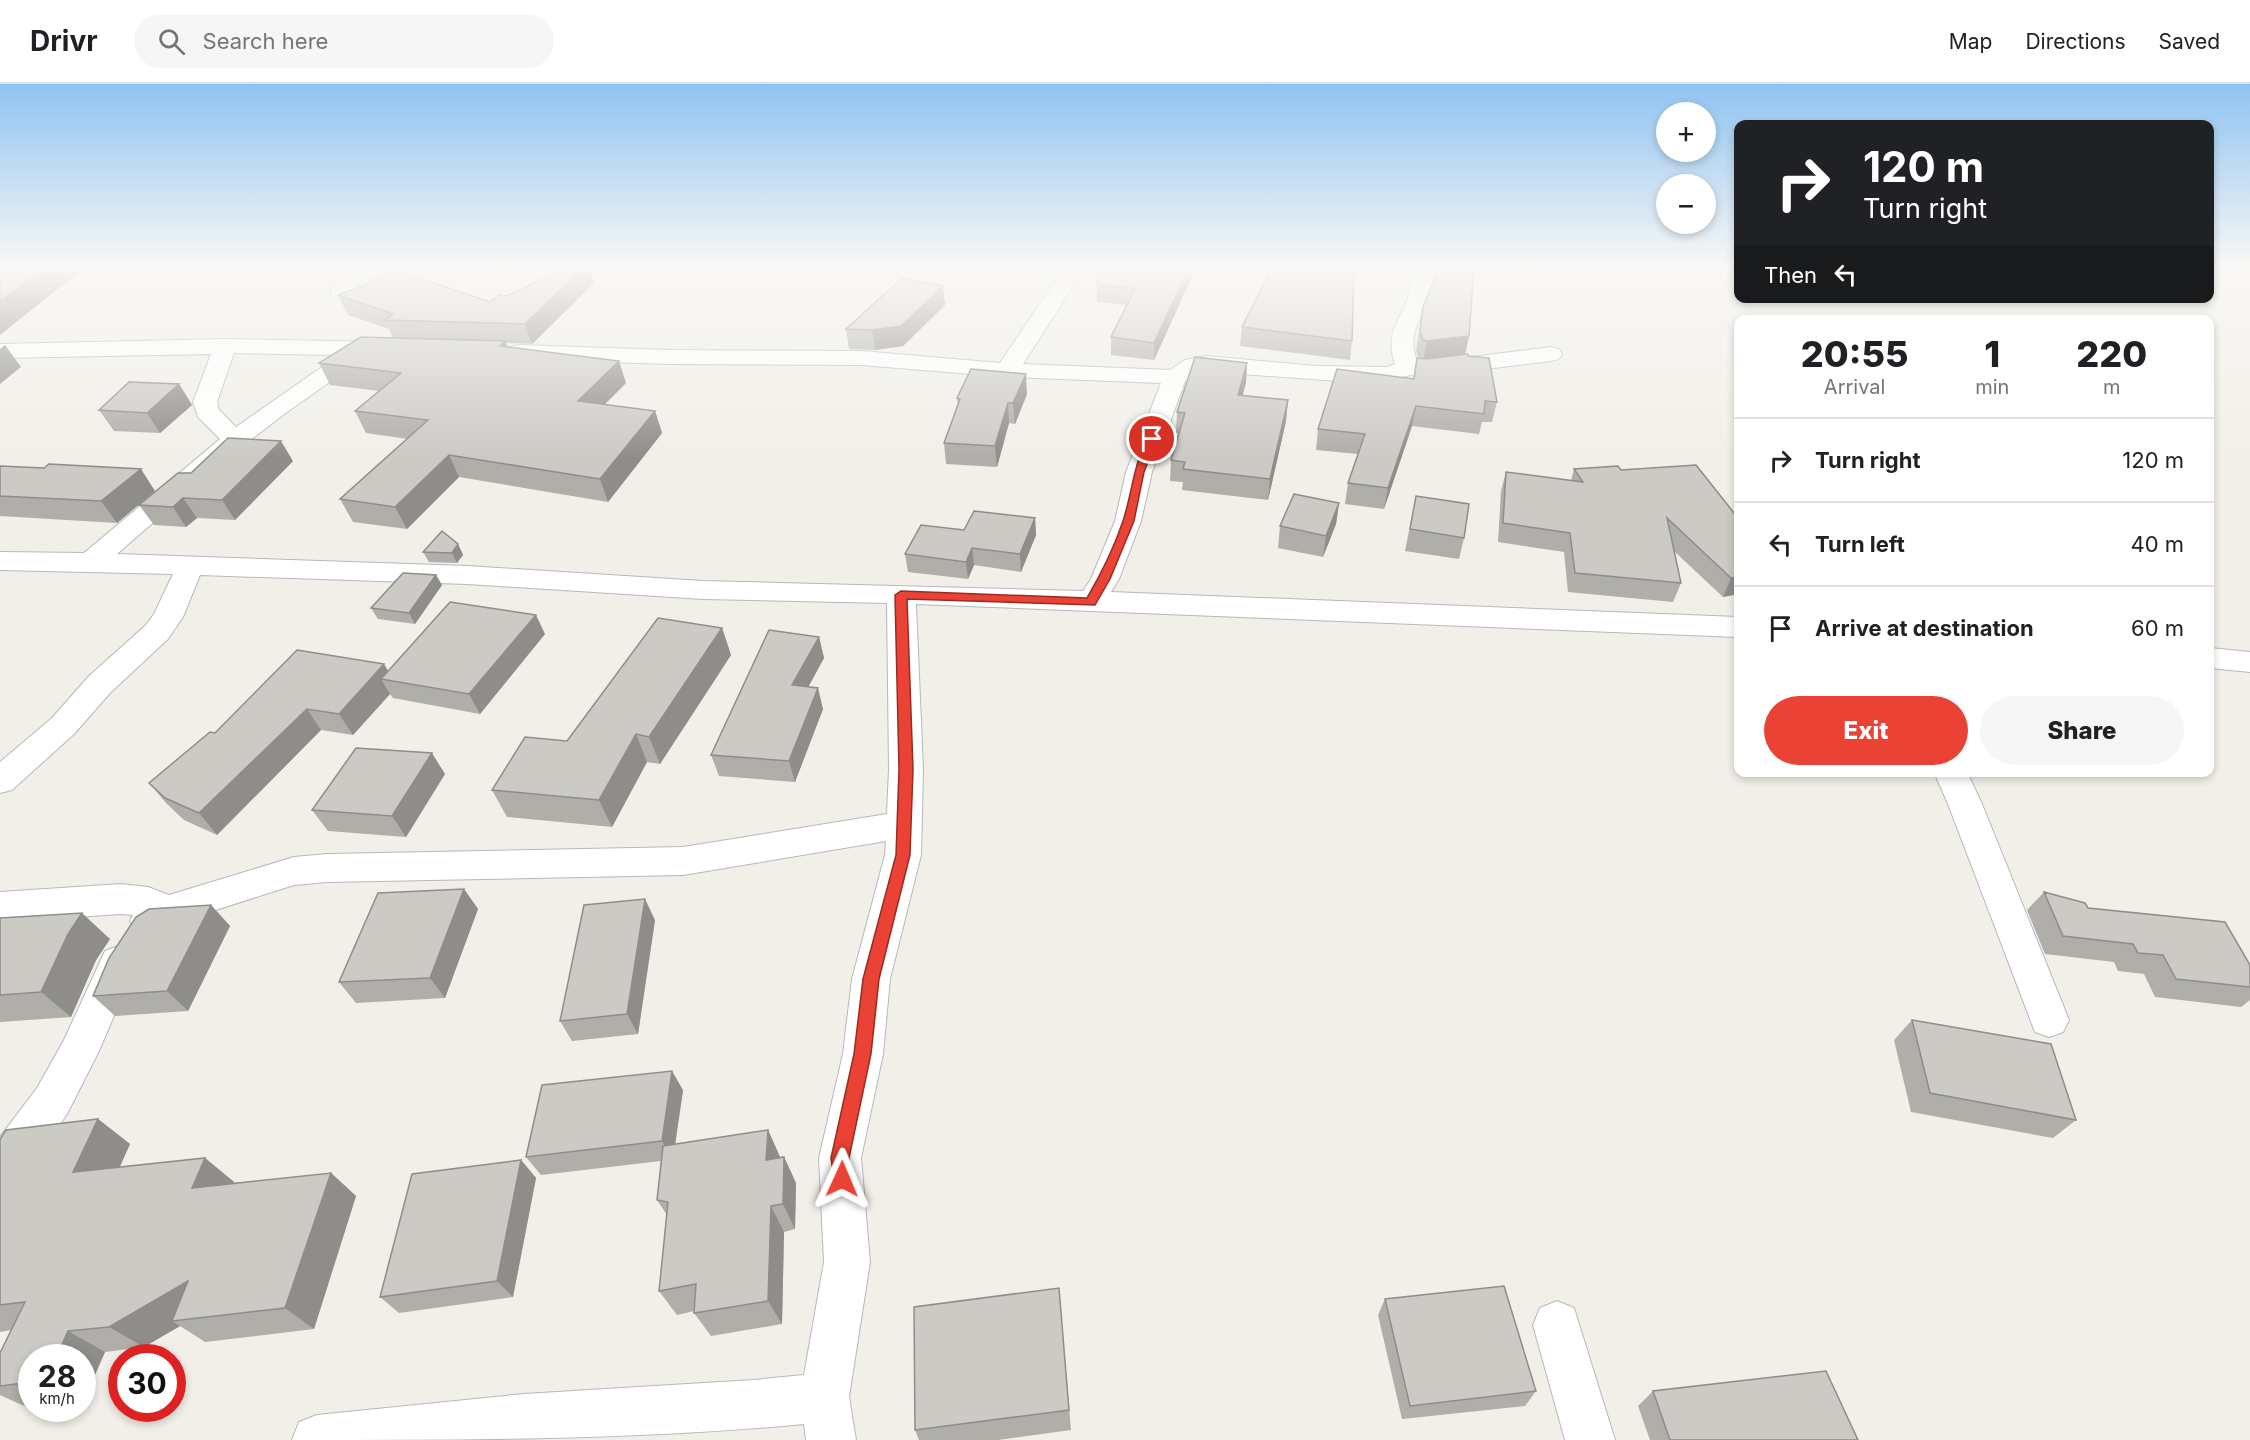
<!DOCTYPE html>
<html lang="en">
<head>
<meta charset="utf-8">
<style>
	body { margin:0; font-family:Inter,sans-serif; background:#f6f6f6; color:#202124; height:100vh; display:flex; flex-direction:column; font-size:22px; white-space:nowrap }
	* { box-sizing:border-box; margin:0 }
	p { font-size:20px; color:#757577 }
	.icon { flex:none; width:33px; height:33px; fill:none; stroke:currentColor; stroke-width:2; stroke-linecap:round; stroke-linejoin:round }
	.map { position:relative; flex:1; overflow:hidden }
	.panel { position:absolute; left:1734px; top:231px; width:480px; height:462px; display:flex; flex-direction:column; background:#fff; border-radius:12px; box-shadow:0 3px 9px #0003 }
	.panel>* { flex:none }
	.hud { position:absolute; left:1734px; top:36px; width:480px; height:183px; border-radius:12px; box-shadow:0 3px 9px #0003; background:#202124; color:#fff; overflow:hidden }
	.tools { position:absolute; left:1656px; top:18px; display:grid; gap:12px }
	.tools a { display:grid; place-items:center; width:60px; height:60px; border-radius:50%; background:#fff; box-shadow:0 3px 9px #0003; font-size:30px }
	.speed { position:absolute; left:18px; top:1260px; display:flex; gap:12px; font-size:30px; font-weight:700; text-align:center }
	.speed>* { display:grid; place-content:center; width:78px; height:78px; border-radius:50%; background:#fff; box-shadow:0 3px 9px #0003; line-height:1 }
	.speed small { font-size:15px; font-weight:400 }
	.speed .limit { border:9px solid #d22; background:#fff; color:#111 }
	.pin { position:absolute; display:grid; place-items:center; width:51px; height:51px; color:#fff; margin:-26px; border:3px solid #fff; border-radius:50%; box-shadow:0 2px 6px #0007 }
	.me { position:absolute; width:66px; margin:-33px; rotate:1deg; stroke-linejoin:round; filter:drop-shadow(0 0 4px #0008) }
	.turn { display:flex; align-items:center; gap:21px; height:126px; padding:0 30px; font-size:27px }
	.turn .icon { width:78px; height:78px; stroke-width:2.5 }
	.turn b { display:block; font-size:42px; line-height:51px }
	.then { display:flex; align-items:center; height:57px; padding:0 30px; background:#0003; gap:12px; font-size:22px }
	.eta { display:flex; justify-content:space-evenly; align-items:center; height:102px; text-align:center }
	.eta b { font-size:36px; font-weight:800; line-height:42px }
	.button { display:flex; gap:12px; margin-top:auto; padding:12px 30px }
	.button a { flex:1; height:69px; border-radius:36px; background:#ea4335; color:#fff; font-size:24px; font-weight:800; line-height:69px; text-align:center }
	.button a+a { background:#f6f6f6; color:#202124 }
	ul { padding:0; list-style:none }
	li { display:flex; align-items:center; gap:18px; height:84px; padding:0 30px; border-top:2px solid #e0e0e0 }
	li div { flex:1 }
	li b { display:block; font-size:22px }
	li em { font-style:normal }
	header { display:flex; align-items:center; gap:36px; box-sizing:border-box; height:84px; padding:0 30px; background:#fff; border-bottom:2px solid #e0e0e0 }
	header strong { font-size:28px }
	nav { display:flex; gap:33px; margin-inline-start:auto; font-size:21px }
	.search { width:420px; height:54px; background:#f6f6f6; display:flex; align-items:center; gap:15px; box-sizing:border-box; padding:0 21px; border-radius:33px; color:#757577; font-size:22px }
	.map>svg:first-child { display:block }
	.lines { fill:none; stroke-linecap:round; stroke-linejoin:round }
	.street-casing { stroke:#b5b8bc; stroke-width:2 }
	.street { fill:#fff; fill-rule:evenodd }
	.wall { fill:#afaea9 }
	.shaded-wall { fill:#8f8d8a }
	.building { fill:#cccac5; stroke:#8f8d8a; stroke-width:1.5 }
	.route { fill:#ea4335; stroke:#982c22; stroke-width:1.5 }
</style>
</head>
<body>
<header>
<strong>Drivr</strong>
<div class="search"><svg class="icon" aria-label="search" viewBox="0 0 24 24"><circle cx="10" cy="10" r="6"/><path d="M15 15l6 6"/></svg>Search here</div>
<nav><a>Map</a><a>Directions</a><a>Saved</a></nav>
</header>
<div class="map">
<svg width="2250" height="1356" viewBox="0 0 2250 1356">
	<rect width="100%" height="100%" fill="#f1efe8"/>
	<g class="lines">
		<g class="street-casing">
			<path id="street" d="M 335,184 L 359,184 L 364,191 L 355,204 L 374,208 L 377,213 L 374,218 L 366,219 L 333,213 L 330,208 L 342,192 Z
				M 1064,184 L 1085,184 L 1023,280 L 1170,286 L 1185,276 L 1206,272 L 1316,282 L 1387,283 L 1395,280 C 1385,250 1398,240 1408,213 C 1411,204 1412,193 1414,184 L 1434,184 C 1433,194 1432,204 1429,213 C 1420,238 1407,250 1417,277 L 1423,279 L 1551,263 L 1559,265 L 1562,270 L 1559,275 L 1551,277 L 1422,293 L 1411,291 L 1383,297 L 1339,297 L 1200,287 L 1185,297 L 1152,388 L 1141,437 L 1119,495 L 1111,508 L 1738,533 L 1738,553 L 916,520 L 923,685 L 921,771 L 890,895 L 883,970 L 861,1074 L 870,1178 L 849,1313 L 856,1356 L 806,1356 L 804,1340 C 634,1356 463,1356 292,1356 L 299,1338 L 317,1331 L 524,1310 L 753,1296 L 804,1291 L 824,1178 L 819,1074 L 843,970 L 852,895 L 885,771 L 886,757 L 683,791 L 327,798 L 294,801 L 178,838 L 148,852 L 135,848 L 130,837 L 133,831 L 121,830 L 0,838 L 0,808 L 121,800 L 148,803 L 169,811 L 294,773 L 327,770 L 683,763 L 887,730 L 889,685 L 887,519 L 703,515 L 467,500 L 200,491 L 183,533 L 168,555 L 111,608 L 74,650 L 12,706 L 0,709 L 0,678 L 52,634 L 89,592 L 146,541 L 154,530 L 173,490 L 0,486 L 0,468 L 84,469 L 220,355 L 198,333 L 193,318 L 211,270 L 0,274 L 0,260 L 225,255 L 388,258 L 396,260 L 399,265 L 396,270 L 368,271 L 287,328 L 232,370 L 117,470 L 467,482 L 703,497 L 1083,507 L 1091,495 L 1115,437 L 1126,388 L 1161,299 L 1007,293 L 862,281 L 669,280 L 518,275 L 510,273 L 507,268 L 510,263 L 518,261 L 669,266 L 862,267 L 1000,279 ZM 234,269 L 339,271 L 236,343 L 219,326 L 217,318 Z
				M 2210,564 L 2250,568 L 2250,588 L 2210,584 Z
				M 1934,688 L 1967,688 L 1982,720 L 2069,936 L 2063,948 L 2049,953 L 2035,948 L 1948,720 Z
				M 118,862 L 131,867 L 137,878 L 99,967 L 67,1030 L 15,1105 L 0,1111 L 0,1053 L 37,1004 L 64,956 L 105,867 Z
				M 1557,1217 L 1574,1224 L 1615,1356 L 1565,1356 L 1533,1241 L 1540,1224 Z"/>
		</g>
		<use href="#street" class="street"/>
	</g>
	<path class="wall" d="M 567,184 L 589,184 L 594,199 L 532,260 L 506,259 L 508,263 L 626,299 L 604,321 L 655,327 L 662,349 L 608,418 L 459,393 L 407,445 L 353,438 L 340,415 L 408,355 L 366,349 L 355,327 L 379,307 L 330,301 L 319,279 L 393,254 L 389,245 L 348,231 L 338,211 L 490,218 L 507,212 Z
		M 1196,184 L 1154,276 L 1111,271 L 1111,253 L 1127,221 L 1097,218 L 1097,201 Z
		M 943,202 L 945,221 L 903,262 L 875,266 L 849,265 L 846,245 Z
		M 1423,222 L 1469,252 L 1465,270 L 1468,272 L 1497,318 L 1492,338 L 1482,338 L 1479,350 L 1412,342 L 1384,425 L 1345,420 L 1348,399 L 1358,370 L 1316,366 L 1318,345 L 1413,295 L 1417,274 L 1418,274 L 1416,266 Z
		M 1242,243 L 1352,257 L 1350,276 L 1240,262 Z
		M 1247,279 L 1246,299 L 1242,311 L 1288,316 L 1286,337 L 1268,416 L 1182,406 L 1183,398 L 1170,397 L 1171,376 L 1179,349 L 1176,349 L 1177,328 Z
		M 179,300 L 192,321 L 160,349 L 114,347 L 99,326 Z
		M 1027,310 L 1015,340 L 1009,339 L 997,383 L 946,380 L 944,359 L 958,321 L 957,314 Z
		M 293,377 L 235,436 L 197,434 L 186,443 L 154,441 L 139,421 L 191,389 Z
		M 0,382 L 155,407 L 117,439 L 0,432 Z
		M 1574,385 L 1621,386 L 1738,434 L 1738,510 L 1723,513 L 1674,467 L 1681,499 L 1673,518 L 1568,508 L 1564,468 L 1498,458 L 1501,407 L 1506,388 L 1571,397 Z
		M 1416,412 L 1464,454 L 1459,475 L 1405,467 Z
		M 1339,419 L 1336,440 L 1323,473 L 1278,464 L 1280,442 Z
		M 1035,434 L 1036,451 L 1021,488 L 974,481 L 968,495 L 908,488 L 905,470 L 964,446 Z
		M 458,460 L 463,471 L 457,479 L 429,478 L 423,468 Z
		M 436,491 L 442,501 L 415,540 L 378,535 L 371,524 Z
		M 722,544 L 731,571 L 660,680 L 647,678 L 612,743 L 507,733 L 492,706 L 567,657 Z
		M 545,550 L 480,630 L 393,614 L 390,610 L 353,651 L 321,646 L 217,751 L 184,736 L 167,720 L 149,699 L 215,649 L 388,587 Z
		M 819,553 L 824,574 L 808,603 L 823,625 L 795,698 L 719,692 L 711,671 Z
		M 445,690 L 406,753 L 328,747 L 312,726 Z
		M 464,805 L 478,825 L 445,914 L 356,919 L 339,898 Z
		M 2044,808 L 2250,881 L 2250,916 L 2241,923 L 2155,913 L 2144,890 L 2118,887 L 2114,878 L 2045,870 L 2027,826 Z
		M 211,821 L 230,842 L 188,927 L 115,932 L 93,912 Z
		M 0,834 L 110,855 L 96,876 L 71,933 L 0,938 Z
		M 655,836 L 638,950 L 572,957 L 560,937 Z
		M 1912,936 L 2076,1036 L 2053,1054 L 1911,1028 L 1894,956 Z
		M 683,1006 L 675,1060 L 768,1046 L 780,1073 L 784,1073 L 796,1099 L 795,1145 L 784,1148 L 782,1240 L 711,1252 L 694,1229 L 694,1227 L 677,1231 L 659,1207 L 667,1131 L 657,1116 L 661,1077 L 541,1091 L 526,1073 Z
		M 98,1035 L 130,1060 L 119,1083 L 205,1074 L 234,1098 L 234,1099 L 331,1089 L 356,1112 L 314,1245 L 205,1258 L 180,1242 L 144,1263 L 105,1268 L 84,1316 L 82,1316 L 82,1274 L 32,1274 L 32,1322 L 24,1322 L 0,1311 L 0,1269 L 11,1246 L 0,1248 L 0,1055 Z
		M 521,1076 L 536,1094 L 513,1213 L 399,1229 L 380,1213 Z
		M 1059,1204 L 1071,1346 L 998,1356 L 919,1356 L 915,1346 Z
		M 1385,1215 L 1536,1307 L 1525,1322 L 1402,1335 L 1378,1231 Z
		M 1653,1307 L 1858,1356 L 1650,1356 L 1638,1322 Z"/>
	<path class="shaded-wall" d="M 44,184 L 84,184 L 0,251 L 0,218 Z
		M 583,184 L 589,184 L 594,199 L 532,260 L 525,240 Z
		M 1189,184 L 1196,184 L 1154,276 L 1154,259 Z
		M 943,202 L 945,221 L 903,262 L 875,266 L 872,246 Z
		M 1469,252 L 1465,271 L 1423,277 L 1427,257 Z
		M 505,257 L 514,278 L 500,262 Z
		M 5,261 L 21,283 L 0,300 L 0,265 Z
		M 619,277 L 626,299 L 586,339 L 578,317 Z
		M 1247,279 L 1246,299 L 1237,332 L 1238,311 Z
		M 1026,290 L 1027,310 L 1015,340 L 1013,319 Z
		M 179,300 L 192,321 L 160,349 L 147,329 Z
		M 1288,316 L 1286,337 L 1268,416 L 1270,395 Z
		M 1008,319 L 1009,339 L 997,383 L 995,362 Z
		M 1416,322 L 1412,342 L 1384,425 L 1388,404 Z
		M 655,327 L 662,349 L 608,418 L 600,395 Z
		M 281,357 L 293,377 L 235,436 L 222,416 Z
		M 449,371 L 459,393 L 407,445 L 395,423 Z
		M 141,385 L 155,407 L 117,439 L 101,417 Z
		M 183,414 L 197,434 L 186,443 L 173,423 Z
		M 1339,419 L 1336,440 L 1323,473 L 1326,452 Z
		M 1035,434 L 1036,451 L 1021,488 L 1020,470 Z
		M 458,460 L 463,471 L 457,479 L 452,469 Z
		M 972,464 L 974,481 L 968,495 L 966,478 Z
		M 436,491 L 442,501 L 415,540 L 409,529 Z
		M 1738,493 L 1738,510 L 1723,513 L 1731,494 Z
		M 536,531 L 545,550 L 480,630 L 469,610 Z
		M 722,544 L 731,571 L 660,680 L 649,653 Z
		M 819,553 L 824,574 L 798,622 L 792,601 Z
		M 384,580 L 394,597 L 381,595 L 390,610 L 353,651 L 339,630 Z
		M 818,604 L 823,625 L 795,698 L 789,677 Z
		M 307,625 L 321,646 L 217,751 L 199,729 Z
		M 636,650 L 647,678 L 612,743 L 599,716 Z
		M 432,669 L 445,690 L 406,753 L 392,732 Z
		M 464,805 L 478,825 L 445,914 L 430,894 Z
		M 645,815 L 655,836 L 638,950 L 627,930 Z
		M 211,821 L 230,842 L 188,927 L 167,907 Z
		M 82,829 L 110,855 L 96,876 L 71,933 L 41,908 L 68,850 Z
		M 672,987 L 683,1006 L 673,1075 L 662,1057 Z
		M 98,1035 L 130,1060 L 107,1112 L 73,1088 Z
		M 768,1046 L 780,1073 L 766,1076 Z
		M 784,1073 L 796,1099 L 795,1145 L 783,1120 Z
		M 205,1074 L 234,1098 L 222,1127 L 192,1104 Z
		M 521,1076 L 536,1094 L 513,1213 L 497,1197 Z
		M 331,1089 L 356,1112 L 314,1245 L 285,1224 Z
		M 771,1122 L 784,1148 L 782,1240 L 768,1217 Z
		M 188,1197 L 172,1237 L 180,1242 L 144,1263 L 109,1243 Z
		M 68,1247 L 105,1268 L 84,1316 L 82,1315 L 82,1274 L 56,1274 Z"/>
	<path class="building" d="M 0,184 L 44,184 L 0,218 Z
		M 567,184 L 583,184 L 525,240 L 385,236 L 393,230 L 338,211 L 365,201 L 392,185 L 490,218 L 499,211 L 507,212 Z
		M 1099,184 L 1189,184 L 1154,259 L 1111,253 L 1135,205 L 1097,201 Z
		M 1272,184 L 1354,184 L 1352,257 L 1242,243 Z
		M 1437,184 L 1474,184 L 1469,252 L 1427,257 L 1423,256 L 1420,247 L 1423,222 L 1435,195 Z
		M 902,194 L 943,202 L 901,242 L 872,246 L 846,245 Z
		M 361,253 L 505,257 L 500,262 L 619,277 L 578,317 L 655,327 L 600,395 L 449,371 L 395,423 L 340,415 L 428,336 L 355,327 L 401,289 L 319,279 Z
		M 1468,270 L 1468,272 L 1489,274 L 1497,318 L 1485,317 L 1484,330 L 1416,322 L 1388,404 L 1348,399 L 1365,350 L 1318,345 L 1337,285 L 1414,295 L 1417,274 L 1426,275 Z
		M 1195,273 L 1247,279 L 1238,311 L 1288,316 L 1270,395 L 1183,385 L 1185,378 L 1171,376 L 1185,329 L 1177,328 Z
		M 971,285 L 1026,290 L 1013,319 L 1008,319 L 995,362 L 944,359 L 960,315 L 957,314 Z
		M 129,298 L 179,300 L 147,329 L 99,326 Z
		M 228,354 L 281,357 L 222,416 L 183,414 L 173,423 L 139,421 L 178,389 L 191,389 Z
		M 49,380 L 141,385 L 101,417 L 0,412 L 0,382 L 44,384 Z
		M 1696,381 L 1738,434 L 1738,493 L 1731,494 L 1667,434 L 1681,499 L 1575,489 L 1570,449 L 1503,439 L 1506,388 L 1583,398 L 1574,385 L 1618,382 L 1621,386 Z
		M 1294,410 L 1339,419 L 1326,452 L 1280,442 Z
		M 1416,412 L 1469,420 L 1464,454 L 1410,445 Z
		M 974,427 L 1035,434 L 1020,470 L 972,464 L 966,478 L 905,470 L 921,441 L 964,446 Z
		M 442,447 L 458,460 L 452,469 L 423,468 Z
		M 403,489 L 436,491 L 409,529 L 371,524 Z
		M 450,518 L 536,531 L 469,610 L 381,595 Z
		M 658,534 L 722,544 L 649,653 L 636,650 L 599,716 L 492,706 L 525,653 L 567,657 Z
		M 769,546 L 819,553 L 792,601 L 818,604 L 789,677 L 711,671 Z
		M 297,566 L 384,580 L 339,630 L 307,625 L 199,729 L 165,714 L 149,699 L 210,648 L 215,649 Z
		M 356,664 L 432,669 L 392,732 L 312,726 Z
		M 464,805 L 430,894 L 339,898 L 378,809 Z
		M 2044,808 L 2085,819 L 2088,824 L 2225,838 L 2250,881 L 2250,903 L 2176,895 L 2163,871 L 2138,869 L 2133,860 L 2063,852 Z
		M 645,815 L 627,930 L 560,937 L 584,821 Z
		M 211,821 L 167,907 L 93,912 L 109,874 L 136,833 L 149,825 Z
		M 82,829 L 68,850 L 41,908 L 0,911 L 0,834 Z
		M 1912,936 L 2051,960 L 2076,1036 L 1930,1009 Z
		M 672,987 L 662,1057 L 526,1073 L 542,1001 Z
		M 98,1035 L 73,1088 L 205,1074 L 192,1104 L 331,1089 L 285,1224 L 172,1237 L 188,1197 L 109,1243 L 68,1247 L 56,1274 L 32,1274 L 32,1298 L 0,1302 L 0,1269 L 25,1218 L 0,1221 L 0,1055 L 6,1046 Z
		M 768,1046 L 766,1076 L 784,1073 L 783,1120 L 771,1122 L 768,1217 L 694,1229 L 696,1200 L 659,1207 L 668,1118 L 657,1116 L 663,1062 Z
		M 521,1076 L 497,1197 L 380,1213 L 412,1090 Z
		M 1504,1202 L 1536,1307 L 1410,1322 L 1385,1215 Z
		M 1059,1204 L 1069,1326 L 915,1346 L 914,1223 Z
		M 1826,1287 L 1858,1356 L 1670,1356 L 1653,1307 Z"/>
	<linearGradient id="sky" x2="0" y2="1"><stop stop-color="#8fc3f1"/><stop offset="0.49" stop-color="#f9f8f5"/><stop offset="1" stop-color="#f9f8f5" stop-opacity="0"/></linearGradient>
	<rect width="2250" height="374" fill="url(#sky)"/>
	<path class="route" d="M 1148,352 L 1157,355 L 1144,388 L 1134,437 L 1110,495 L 1095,521 L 907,515 L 913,685 L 910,771 L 879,895 L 871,970 L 849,1074 L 850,1095 L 848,1101 L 842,1103 L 835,1101 L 831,1074 L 854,970 L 863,895 L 896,771 L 899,685 L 895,511 L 901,507 L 1087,514 C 1101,490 1114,464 1123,437 C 1132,409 1134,379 1148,352 Z"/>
</svg>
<div class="tools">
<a>+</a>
<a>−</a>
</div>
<div class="speed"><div>28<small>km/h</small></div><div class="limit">30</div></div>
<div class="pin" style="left:1152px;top:355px;background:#d93025"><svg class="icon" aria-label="arrive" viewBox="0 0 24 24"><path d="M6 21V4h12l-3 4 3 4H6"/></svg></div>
<svg class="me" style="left:842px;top:1095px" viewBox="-20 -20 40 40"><path d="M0-17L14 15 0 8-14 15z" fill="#ea4335" stroke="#fff" stroke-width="4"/></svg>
<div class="hud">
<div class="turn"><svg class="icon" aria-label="right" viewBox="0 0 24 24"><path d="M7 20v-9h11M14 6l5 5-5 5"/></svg><div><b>120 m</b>Turn right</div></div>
<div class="then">Then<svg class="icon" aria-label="left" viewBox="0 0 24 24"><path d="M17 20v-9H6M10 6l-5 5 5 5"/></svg></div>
</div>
<section class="panel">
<div class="eta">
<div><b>20:55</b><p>Arrival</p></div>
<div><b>1</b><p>min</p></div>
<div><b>220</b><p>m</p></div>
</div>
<ul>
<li><svg class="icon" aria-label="right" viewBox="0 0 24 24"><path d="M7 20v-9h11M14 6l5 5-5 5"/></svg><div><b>Turn right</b></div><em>120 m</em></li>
<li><svg class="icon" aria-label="left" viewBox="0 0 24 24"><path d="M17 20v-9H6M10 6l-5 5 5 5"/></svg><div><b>Turn left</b></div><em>40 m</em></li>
<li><svg class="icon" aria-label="arrive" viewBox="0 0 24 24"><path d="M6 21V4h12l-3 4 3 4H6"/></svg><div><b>Arrive at destination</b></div><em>60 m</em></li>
</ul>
<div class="button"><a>Exit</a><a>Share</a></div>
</section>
</div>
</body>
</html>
